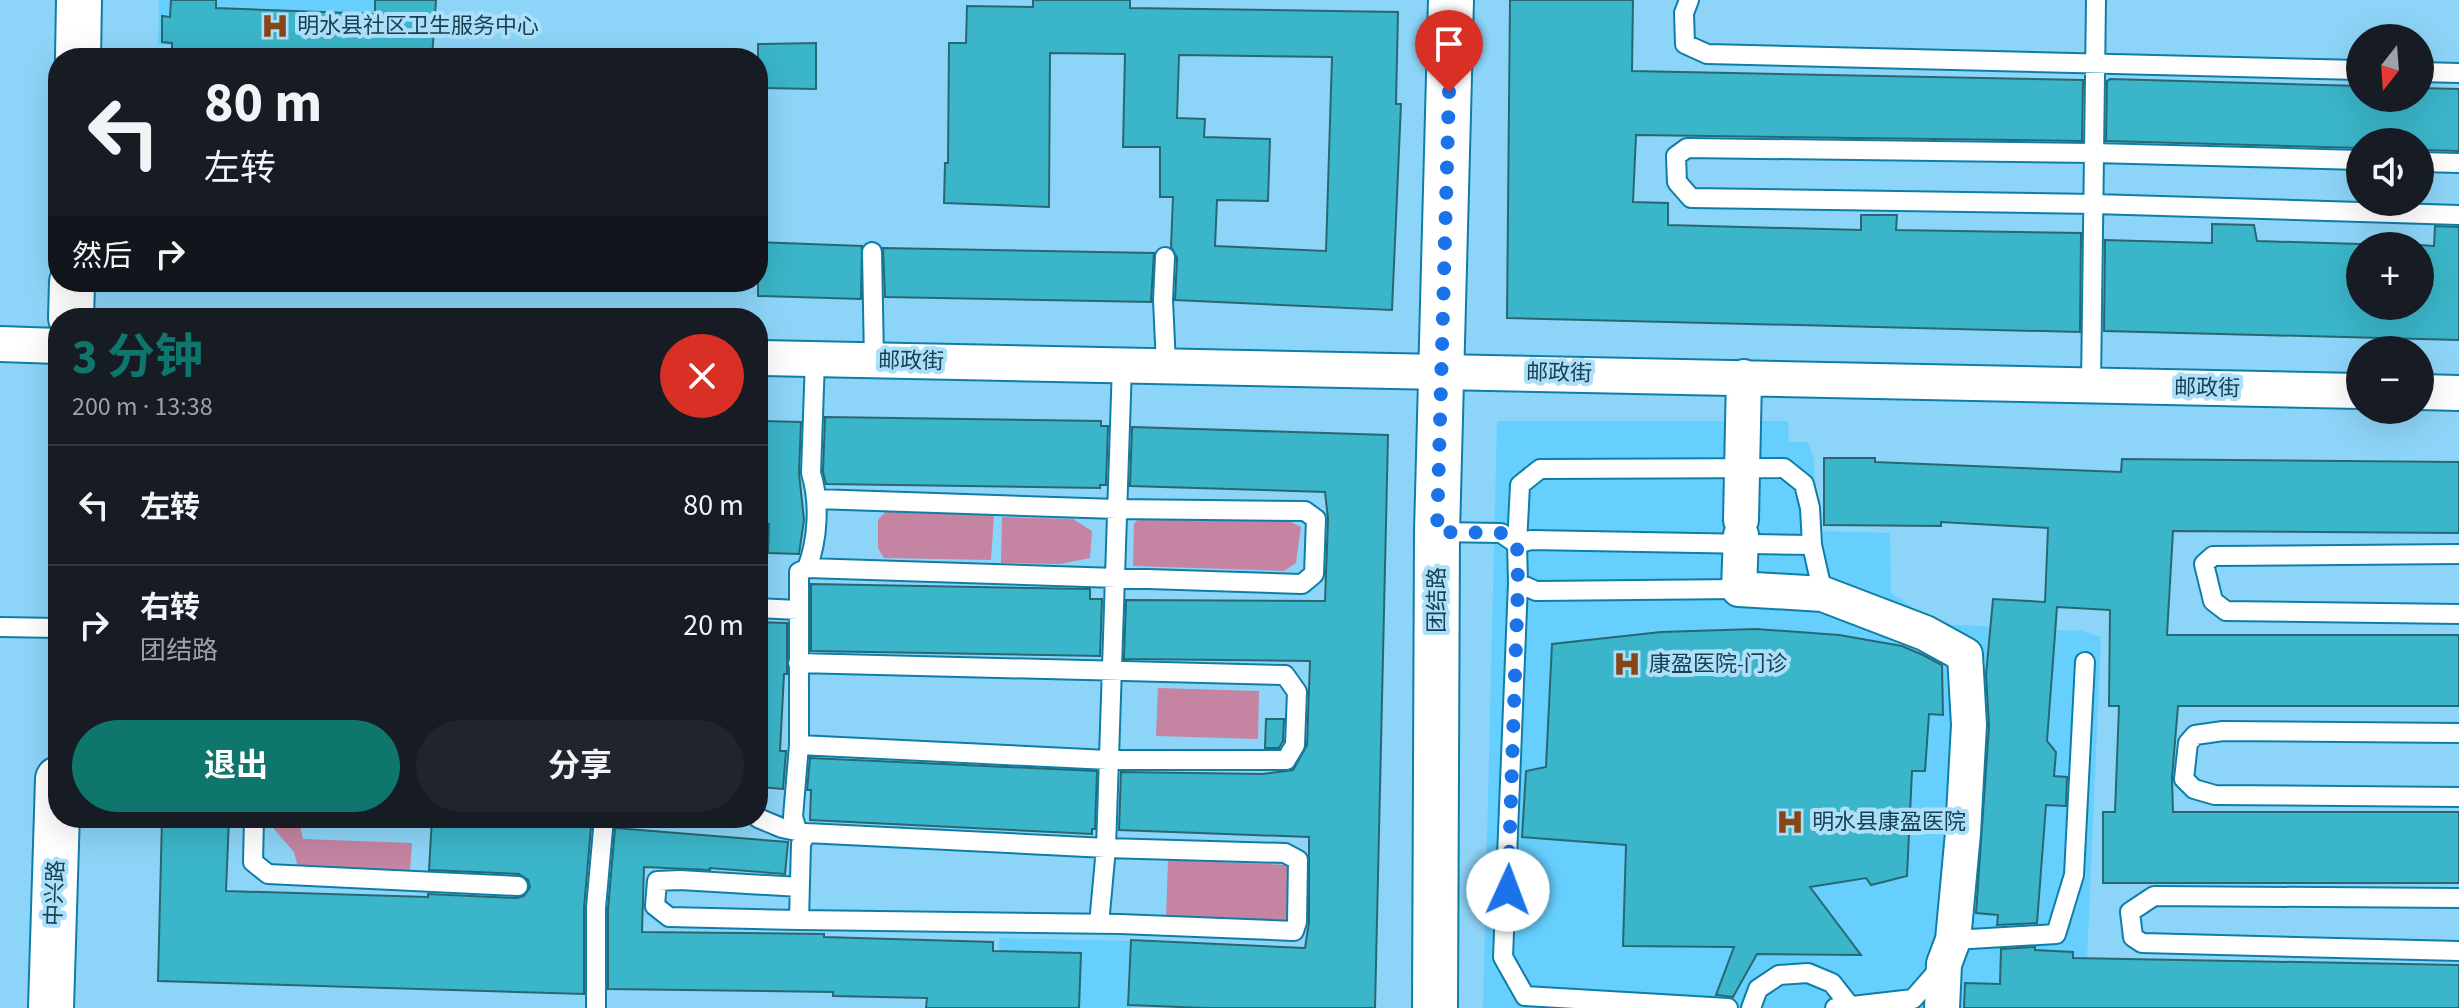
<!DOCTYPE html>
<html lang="zh">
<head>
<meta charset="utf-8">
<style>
	body { margin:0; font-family:"Source Sans 3","Noto Sans SC",sans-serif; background:#20242c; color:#f1f3f6; height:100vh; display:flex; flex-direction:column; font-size:30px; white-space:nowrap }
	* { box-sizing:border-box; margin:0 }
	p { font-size:26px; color:#9ea1a6 }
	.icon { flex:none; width:44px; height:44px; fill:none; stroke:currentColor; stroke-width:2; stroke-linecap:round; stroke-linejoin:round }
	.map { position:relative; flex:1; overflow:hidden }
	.details { position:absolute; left:48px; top:308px; width:720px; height:520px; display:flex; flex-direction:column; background:#171b24; border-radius:32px; box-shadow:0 8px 32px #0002 }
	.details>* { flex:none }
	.guide { position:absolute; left:48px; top:48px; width:720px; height:244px; border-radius:32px; box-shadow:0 8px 32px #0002; background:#171b24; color:#f1f3f6; overflow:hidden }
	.needle { width:52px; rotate:197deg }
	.fabs { position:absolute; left:2346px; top:24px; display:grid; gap:16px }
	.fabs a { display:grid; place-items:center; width:88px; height:88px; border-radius:50%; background:#171b24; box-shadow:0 8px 32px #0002; font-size:40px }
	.pin { position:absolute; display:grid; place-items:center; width:68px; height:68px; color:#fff; margin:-82px -34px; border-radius:50% 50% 50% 0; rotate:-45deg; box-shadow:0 0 8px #0007 }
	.pin .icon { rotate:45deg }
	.me { position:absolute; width:88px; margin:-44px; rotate:2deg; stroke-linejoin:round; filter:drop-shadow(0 0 6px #0008) }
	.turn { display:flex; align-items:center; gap:28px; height:168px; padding:0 24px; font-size:36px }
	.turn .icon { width:104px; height:104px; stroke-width:2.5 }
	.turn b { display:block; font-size:56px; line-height:68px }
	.then { display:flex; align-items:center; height:76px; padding:0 24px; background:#0003; gap:16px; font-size:30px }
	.round { display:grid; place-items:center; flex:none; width:84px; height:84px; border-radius:42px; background:#20242c }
	.overview { display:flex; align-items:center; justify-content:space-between; height:136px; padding:0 24px }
	h1 { font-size:48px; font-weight:700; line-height:60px; color:#0f766e }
	.action { display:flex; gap:16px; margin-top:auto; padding:16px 24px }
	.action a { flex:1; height:92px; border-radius:48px; background:#0f766e; color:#fff; font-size:32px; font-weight:700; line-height:92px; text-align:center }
	.action a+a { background:#20242c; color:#f1f3f6 }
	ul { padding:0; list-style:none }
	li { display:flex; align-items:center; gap:24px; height:120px; padding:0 24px; border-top:2px solid #363941 }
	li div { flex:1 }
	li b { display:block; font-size:30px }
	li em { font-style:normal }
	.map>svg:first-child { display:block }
	.built { fill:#66cffe }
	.green { fill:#c484a2 }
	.building { fill:#3bb5c9; stroke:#296771; stroke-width:2; fill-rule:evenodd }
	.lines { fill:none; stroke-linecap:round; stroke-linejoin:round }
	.lane-casing { stroke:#0f7ea7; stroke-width:22 }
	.street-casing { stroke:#0f7ea7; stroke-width:38 }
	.secondary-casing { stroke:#0f7ea7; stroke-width:48 }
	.lane { stroke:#fff; stroke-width:18 }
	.street { stroke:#fff; stroke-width:34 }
	.secondary { stroke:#fff; stroke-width:44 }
	.route { stroke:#1a73e8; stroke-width:14; stroke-dasharray:0 25.2 }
	.labels { text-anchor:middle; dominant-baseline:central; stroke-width:8; stroke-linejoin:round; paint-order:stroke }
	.poi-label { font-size:22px; fill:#184052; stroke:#abdffa; text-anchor:start }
	.street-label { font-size:22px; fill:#184052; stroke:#abdffa }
</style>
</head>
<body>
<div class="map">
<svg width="2459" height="1008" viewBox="0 0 2459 1008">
	<rect width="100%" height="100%" fill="#8dd5f8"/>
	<path class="built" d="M 159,0 L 376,0 L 392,13 L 228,45 L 158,45 Z
		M 1497,421 L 1788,421 L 1789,442 L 1808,442 L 1814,460 L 1816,531 L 1890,533 L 1891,593 L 1938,624 L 2082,631 L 2101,637 L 2085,1008 L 1483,1008 Z
		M 999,938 L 1130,941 L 1127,1004 L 1132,1005 L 1131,1008 L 998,1008 Z"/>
	<path class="green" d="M 886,511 L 994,515 L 991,560 L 884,558 L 878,548 L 878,520 Z
		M 1002,517 L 1073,519 L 1092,531 L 1090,558 L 1060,564 L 1001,563 Z
		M 1139,518 L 1287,520 L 1301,527 L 1296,563 L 1284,571 L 1133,566 L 1134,524 Z
		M 1158,688 L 1259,691 L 1258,739 L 1156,736 Z
		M 274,818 L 298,818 L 303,839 L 412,843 L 410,871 L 298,867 L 294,852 L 274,829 Z
		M 1168,860 L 1291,865 L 1288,922 L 1166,917 Z"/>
	<path class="building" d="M 171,0 L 216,0 L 216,8 L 375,14 L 375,0 L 436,0 L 432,58 L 172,58 L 172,43 L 162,42 L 162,16 L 170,17 Z
		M 1033,0 L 1130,0 L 1130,8 L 1398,12 L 1396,104 L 1401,104 L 1392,310 L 1175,300 L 1177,258 L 1171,247 L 1173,197 L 1160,197 L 1160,147 L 1123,147 L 1125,54 L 1050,53 L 1049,207 L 944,203 L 945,163 L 948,163 L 949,43 L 966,43 L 967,6 L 1033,7 ZM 1179,55 L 1332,57 L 1326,251 L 1215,246 L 1217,200 L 1268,201 L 1270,139 L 1204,137 L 1205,119 L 1177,118 Z
		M 1510,0 L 1633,0 L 1632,71 L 2083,80 L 2082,141 L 1636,135 L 1633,202 L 1668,203 L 1668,225 L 1861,230 L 1861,215 L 1897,215 L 1896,230 L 2081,233 L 2080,332 L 1507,318 Z
		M 816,43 L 816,89 L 758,88 L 758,44 Z
		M 2110,79 L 2360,86 L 2360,98 L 2420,98 L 2420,88 L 2459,89 L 2459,151 L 2420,150 L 2420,142 L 2360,142 L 2360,148 L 2106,141 L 2107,81 Z
		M 2212,224 L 2254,225 L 2257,241 L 2360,244 L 2360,306 L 2420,306 L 2420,245 L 2434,246 L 2435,226 L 2459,227 L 2459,340 L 2104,331 L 2105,240 L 2212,243 Z
		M 758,242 L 862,246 L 861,299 L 758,296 Z
		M 883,248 L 1154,253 L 1151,302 L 885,297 Z
		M 825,417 L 1101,421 L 1101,426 L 1108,426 L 1106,485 L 1100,485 L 1100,488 L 826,484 L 823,472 Z
		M 758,421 L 801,422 L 799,473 L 804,520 L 799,554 L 768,553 L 769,524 L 758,524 Z
		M 1132,427 L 1388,435 L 1375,1008 L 1206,1008 L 1128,1005 L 1131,940 L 1305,948 L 1309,922 L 1309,837 L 1119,830 L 1121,772 L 1263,774 L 1293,770 L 1307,745 L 1310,661 L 1124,659 L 1126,600 L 1325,601 L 1328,519 L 1325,492 L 1130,486 Z
		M 1824,458 L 1875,458 L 1875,462 L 2121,472 L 2122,459 L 2459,462 L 2459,533 L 2173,531 L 2167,635 L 2459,635 L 2459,706 L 2178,706 L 2172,778 L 2173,812 L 2459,812 L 2459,883 L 2103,883 L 2103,812 L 2115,812 L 2119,706 L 2109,706 L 2110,610 L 2057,607 L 2047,741 L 2056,752 L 2054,776 L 2067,777 L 2066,806 L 2046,805 L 2037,923 L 1997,925 L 1998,915 L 1976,913 L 1989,726 L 1986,675 L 1993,599 L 2045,602 L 2048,528 L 1941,522 L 1941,526 L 1824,525 Z
		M 811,584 L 1090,589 L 1090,599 L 1102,599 L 1100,656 L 811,651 Z
		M 758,622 L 787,623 L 787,674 L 784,674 L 780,751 L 786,751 L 783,789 L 758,787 Z
		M 1756,629 L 1839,635 L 1902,646 L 1923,655 L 1942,665 L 1943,715 L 1929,714 L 1925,771 L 1912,771 L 1907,876 L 1871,885 L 1866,878 L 1810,887 L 1861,955 L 1757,954 L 1733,997 L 1716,995 L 1734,947 L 1623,946 L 1626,845 L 1522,837 L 1526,771 L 1546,767 L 1552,644 L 1661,632 Z
		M 1266,719 L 1284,719 L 1283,741 L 1279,748 L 1265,748 Z
		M 810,758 L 1097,771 L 1095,829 L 1092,829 L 1092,834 L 810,820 L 811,790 L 807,790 Z
		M 162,818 L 229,818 L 226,891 L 428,897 L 428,894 L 517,898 L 524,896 L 530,887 L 528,880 L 519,874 L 429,870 L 432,818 L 581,818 L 581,827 L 591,827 L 584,908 L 584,994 L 158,981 Z
		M 615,828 L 788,842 L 785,874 L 710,868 L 710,870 L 644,867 L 642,932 L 824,934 L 824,937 L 993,942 L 993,951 L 1081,953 L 1079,1008 L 926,1008 L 927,998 L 833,996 L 833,992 L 608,989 L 608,909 Z
		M 2035,947 L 2035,950 L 2073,952 L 2073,958 L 2459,965 L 2459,1008 L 1964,1008 L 1965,983 L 2000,984 L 2001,949 Z"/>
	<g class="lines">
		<g class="lane-casing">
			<path id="lane" d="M 1689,0 L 1684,13 L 1685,44 L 1707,54 L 2360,70
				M 2420,72 L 2459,73
				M 2360,160 L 2094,153 L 1687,148 L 1676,156 L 1677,182 L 1691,198 L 2094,204 L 2459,215
				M 2420,162 L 2459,163
				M 872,252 L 874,360
				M 1165,257 L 1163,300 L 1166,365
				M 2091,385 L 2096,0
				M 1437,532 L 1501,533 L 1517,544
				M 1517,544 L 1520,485 L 1540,469 L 1784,468 L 1804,484 L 1810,508 L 1812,545 L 1823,594
				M 2459,554 L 2213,556 L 2204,564 L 2213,601 L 2226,611 L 2459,614
				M 807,568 L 1302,584 L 1314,574 L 1316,519 L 1305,511 L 1117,509 L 816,499
				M 1518,583 L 1503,957 L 1525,996 L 1728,1008
				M 1739,589 L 1536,591 L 1518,583 L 1517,544 L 1531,540 L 1812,545
				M 758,608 L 798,610
				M 0,627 L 58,628
				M 798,663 L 1285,675 L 1297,692 L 1295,745 L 1286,760 L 1108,760 L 799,745
				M 2459,733 L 2223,731 L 2195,735 L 2188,743 L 2184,779 L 2194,789 L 2215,795 L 2459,797
				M 254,818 L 253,862 L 268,874 L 518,886
				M 758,818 L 782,828 L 806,833
				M 797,830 L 793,817 L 799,745 L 799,572 L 807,568 C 818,540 820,502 811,473 L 815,359
				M 806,833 L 1106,848 L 1285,853 L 1298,860 L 1297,922 L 1294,931 L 1120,924 L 799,920 L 801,844 Z
				M 2459,898 L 2154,896 L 2130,912 L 2133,937 L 2142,943 L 2459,951
				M 799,920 L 669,917 L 655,906 L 657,881 L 680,880 L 800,887
				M 1099,924 L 1106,848 L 1122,365
				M 1953,940 L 2056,934 L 2074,875 L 2085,662
				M 596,1008 L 596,908 L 604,818
				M 1751,1008 L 1758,989 L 1779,975 L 1808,973 L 1832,983 L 1850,1006
				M 1835,1008 L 1913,999 L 1941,967"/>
		</g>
		<g class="street-casing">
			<path id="street" d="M 0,344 L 58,346
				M 758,358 L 2360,391
				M 2420,392 L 2459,393
				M 1741,520 L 1744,377
				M 1741,535 L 1739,589 L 1823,594 L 1925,633 L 1965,655 L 1969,725 L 1963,833 L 1953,940 L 1944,964 L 1942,1008"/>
		</g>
		<g class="secondary-casing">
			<path id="secondary" d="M 78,58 L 79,0
				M 71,318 L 72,282
				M 51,1008 L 58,779
				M 1435,1008 L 1437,532 L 1451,0"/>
		</g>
		<use href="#lane" class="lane"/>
		<use href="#street" class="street"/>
		<use href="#secondary" class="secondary"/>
	</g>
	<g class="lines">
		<path class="route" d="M 1449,92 L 1437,532 L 1501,533 L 1517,544 L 1518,583 L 1508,890"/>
	</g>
	<defs>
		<g id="hospital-bare" transform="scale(2.16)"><path d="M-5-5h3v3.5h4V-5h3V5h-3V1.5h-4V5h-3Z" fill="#884517" stroke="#abdffa" stroke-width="2.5" paint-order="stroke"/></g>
	</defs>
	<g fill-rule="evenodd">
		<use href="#hospital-bare" x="275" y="26"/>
		<use href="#hospital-bare" x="1627" y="664"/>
		<use href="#hospital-bare" x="1790" y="822"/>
	</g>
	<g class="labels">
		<g class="poi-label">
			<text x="297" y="26">明水县社区卫生服务中心</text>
			<text x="1649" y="664">康盈医院-门诊</text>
			<text x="1812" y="822">明水县康盈医院</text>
		</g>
		<g class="street-label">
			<text transform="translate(911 361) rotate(1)">邮政街</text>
			<text transform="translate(1559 373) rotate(1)">邮政街</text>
			<text transform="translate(2207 388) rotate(1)">邮政街</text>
			<text transform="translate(1437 600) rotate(-90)">团结路</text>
			<text transform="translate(55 893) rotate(-88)">中兴路</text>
		</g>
	</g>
</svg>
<div class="fabs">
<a><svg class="needle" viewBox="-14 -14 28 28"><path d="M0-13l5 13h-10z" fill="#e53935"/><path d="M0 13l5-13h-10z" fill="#9ea1a6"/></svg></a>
<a><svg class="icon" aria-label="sound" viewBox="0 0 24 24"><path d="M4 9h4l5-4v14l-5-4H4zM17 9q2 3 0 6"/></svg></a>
<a>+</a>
<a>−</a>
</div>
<div class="pin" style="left:1449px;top:92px;background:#d93025"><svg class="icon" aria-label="arrive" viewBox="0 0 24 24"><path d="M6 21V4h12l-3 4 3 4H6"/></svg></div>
<svg class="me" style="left:1508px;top:890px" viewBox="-20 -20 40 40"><circle r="19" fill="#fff"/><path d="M0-13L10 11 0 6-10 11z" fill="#1a73e8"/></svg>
<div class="guide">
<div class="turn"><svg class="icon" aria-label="left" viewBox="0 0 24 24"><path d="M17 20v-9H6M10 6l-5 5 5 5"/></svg><div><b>80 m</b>左转</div></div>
<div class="then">然后<svg class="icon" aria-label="right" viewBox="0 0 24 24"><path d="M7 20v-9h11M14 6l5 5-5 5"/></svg></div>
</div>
<section class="details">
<div class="overview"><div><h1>3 分钟</h1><p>200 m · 13:38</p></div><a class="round" style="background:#d93025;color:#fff"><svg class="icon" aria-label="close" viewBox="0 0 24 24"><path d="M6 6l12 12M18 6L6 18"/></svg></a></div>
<ul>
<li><svg class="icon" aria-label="left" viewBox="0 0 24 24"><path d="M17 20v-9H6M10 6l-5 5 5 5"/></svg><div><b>左转</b></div><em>80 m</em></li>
<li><svg class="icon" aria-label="right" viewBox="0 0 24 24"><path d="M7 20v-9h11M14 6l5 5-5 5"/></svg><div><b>右转</b><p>团结路</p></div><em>20 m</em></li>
</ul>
<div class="action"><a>退出</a><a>分享</a></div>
</section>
</div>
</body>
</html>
